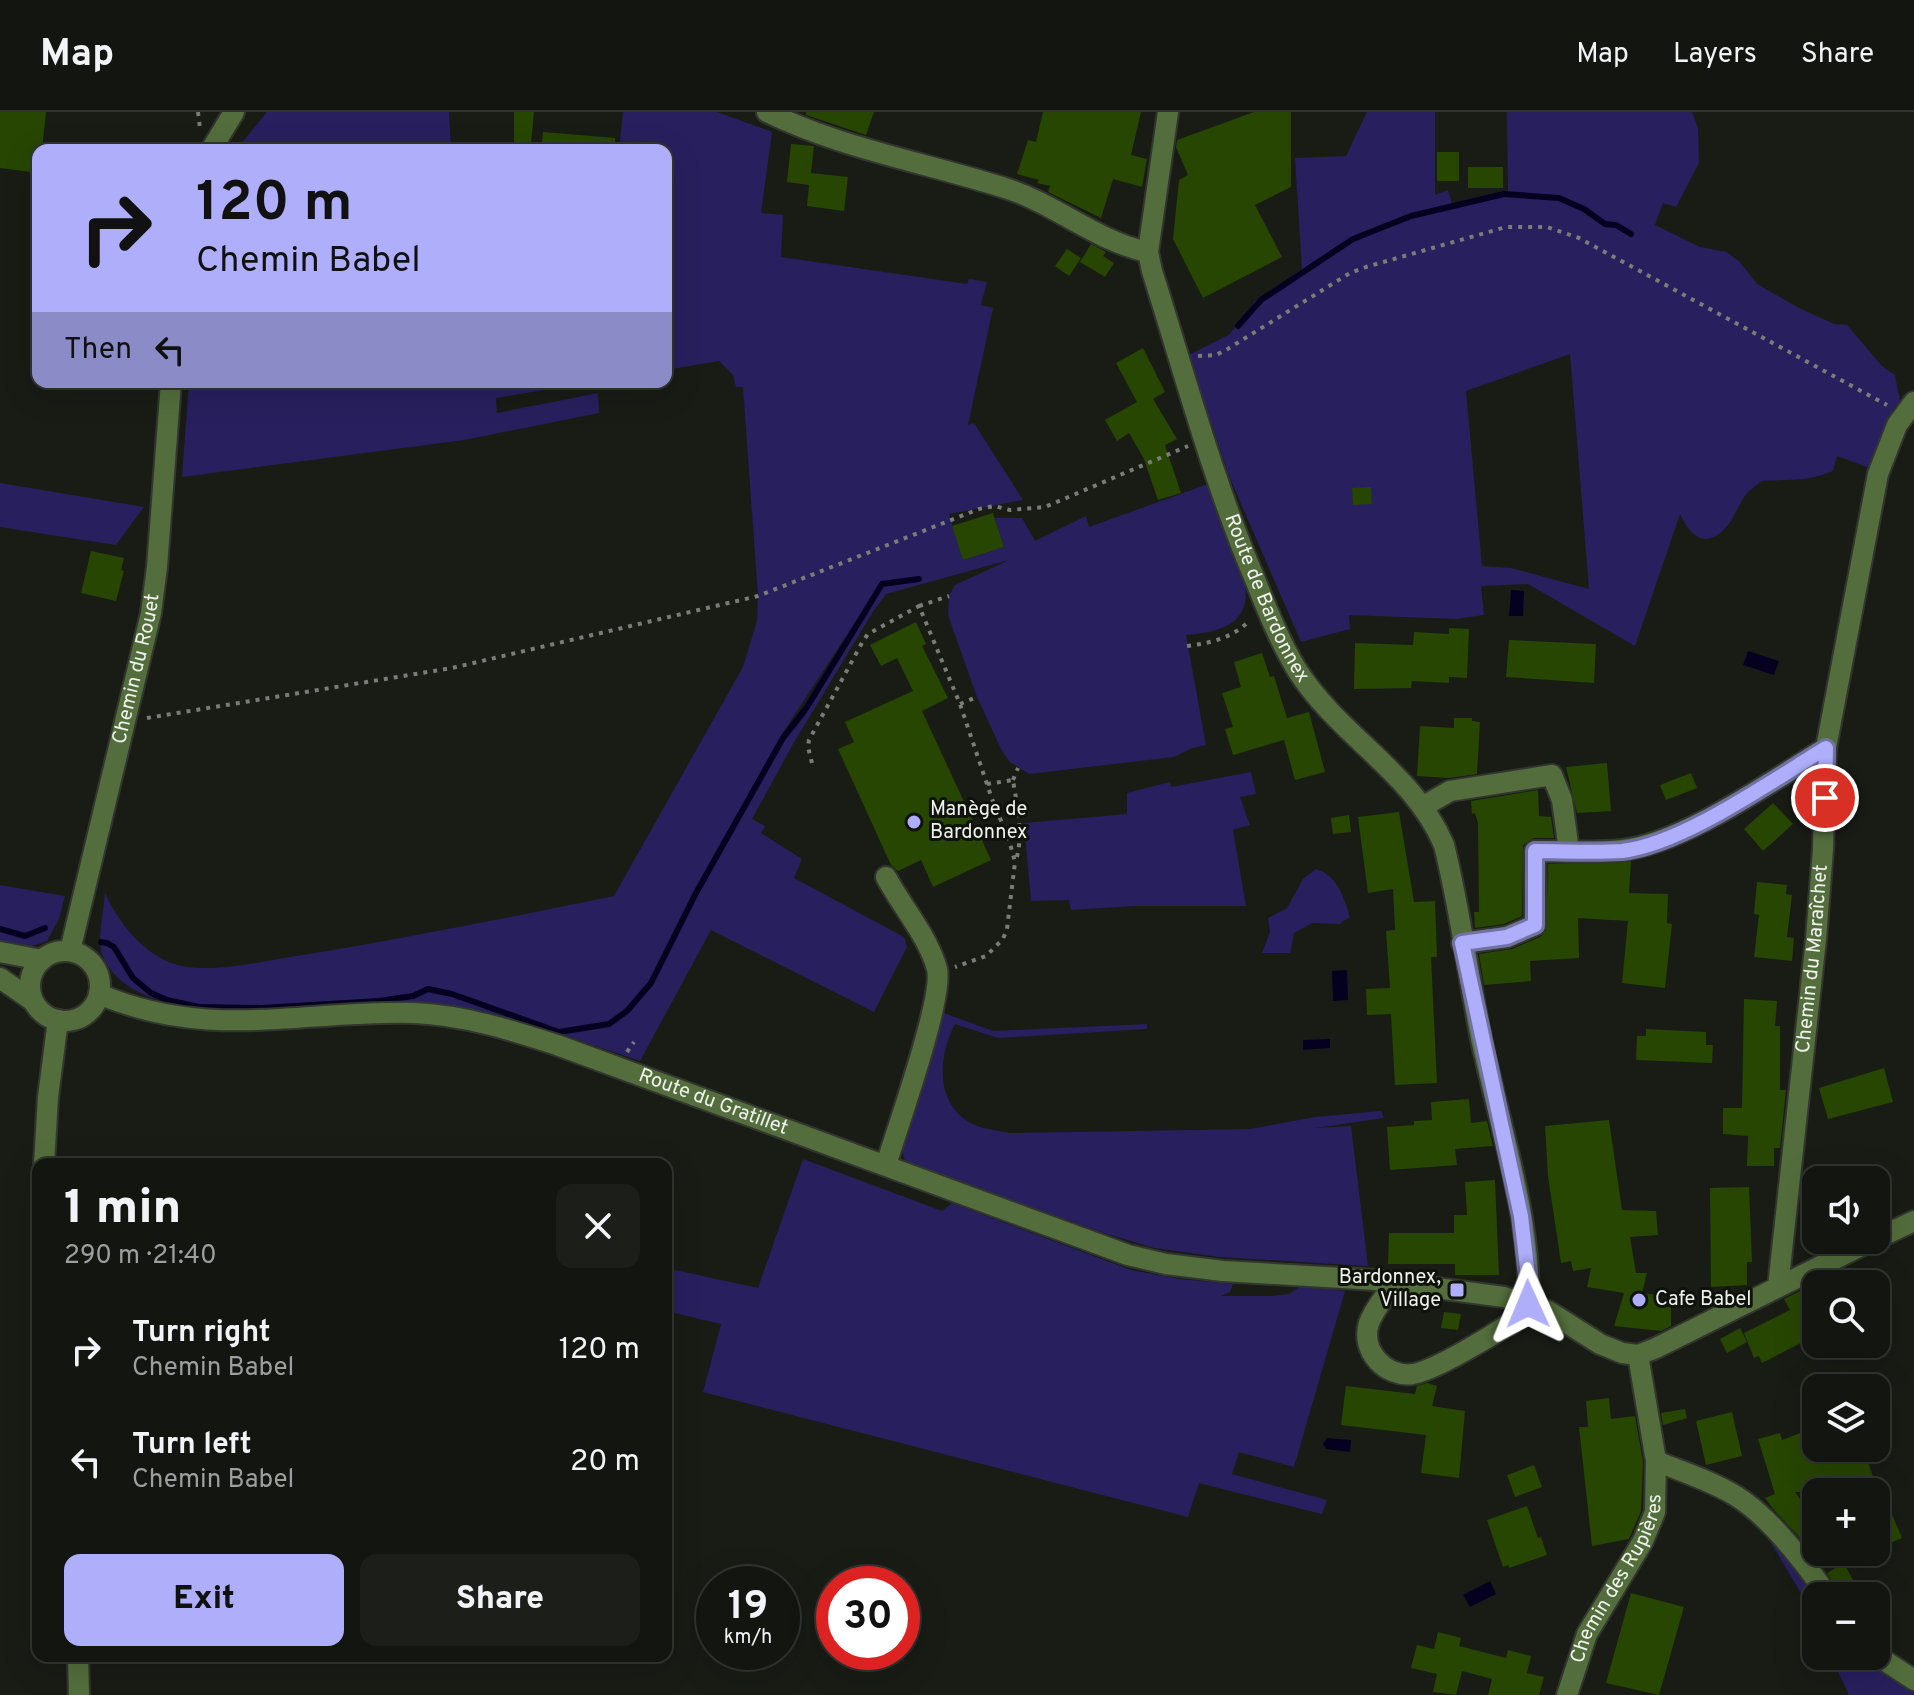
<!DOCTYPE html>
<html lang="en">
<head>
<meta charset="utf-8">
<style>
	body { margin:0; font-family:Overpass,sans-serif; background:#1b1e19; color:#f1f3f6; height:100vh; display:flex; flex-direction:column; font-size:30px; white-space:nowrap }
	* { box-sizing:border-box; margin:0 }
	p { font-size:26px; color:#9c9f9f }
	.icon { flex:none; width:44px; height:44px; fill:none; stroke:currentColor; stroke-width:2; stroke-linecap:round; stroke-linejoin:round }
	.map { position:relative; flex:1; overflow:hidden }
	.sheet { position:absolute; left:32px; top:1046px; width:640px; height:504px; display:flex; flex-direction:column; background:#121510; border-radius:16px; box-shadow:0 8px 32px #0002,0 0 0 2px #313430 }
	.sheet>* { flex:none }
	.top-card { position:absolute; left:32px; top:32px; width:640px; height:244px; border-radius:16px; box-shadow:0 8px 32px #0002,0 0 0 2px #313430; background:#aeaefa; color:#111; overflow:hidden }
	.buttons { position:absolute; left:1802px; top:1054px; display:grid; gap:16px }
	.buttons a { display:grid; place-items:center; width:88px; height:88px; border-radius:16px; background:#121510; box-shadow:0 8px 32px #0002,0 0 0 2px #313430; font-size:40px }
	.speed { position:absolute; left:696px; top:1454px; display:flex; gap:16px; font-size:40px; font-weight:700; text-align:center }
	.speed>* { display:grid; place-content:center; width:104px; height:104px; border-radius:50%; background:#121510; box-shadow:0 8px 32px #0002,0 0 0 2px #313430; line-height:1 }
	.speed small { font-size:20px; font-weight:400 }
	.speed .limit { border:12px solid #d22; background:#fff; color:#111 }
	.pin { position:absolute; display:grid; place-items:center; width:68px; height:68px; color:#fff; margin:-34px; border:4px solid #fff; border-radius:50%; box-shadow:0 2px 8px #0007 }
	.me { position:absolute; width:88px; margin:-44px; rotate:359deg; stroke-linejoin:round; filter:drop-shadow(0 0 6px #0008) }
	.turn { display:flex; align-items:center; gap:28px; height:168px; padding:0 32px; font-size:36px }
	.turn .icon { width:104px; height:104px; stroke-width:2.5 }
	.turn b { display:block; font-size:56px; line-height:68px }
	.then { display:flex; align-items:center; height:76px; padding:0 32px; background:#0003; gap:16px; font-size:30px }
	.round { display:grid; place-items:center; flex:none; width:84px; height:84px; border-radius:16px; background:#1b1e19 }
	.summary { display:flex; align-items:center; justify-content:space-between; height:136px; padding:0 32px }
	h1 { font-size:48px; font-weight:800; line-height:60px }
	.cta { display:flex; gap:16px; margin-top:auto; padding:16px 32px }
	.cta a { flex:1; height:92px; border-radius:16px; background:#aeaefa; color:#111; font-size:32px; font-weight:800; line-height:92px; text-align:center }
	.cta a+a { background:#1b1e19; color:#f1f3f6 }
	ul { padding:0; list-style:none }
	li { display:flex; align-items:center; gap:24px; height:112px; padding:0 32px }
	li div { flex:1 }
	li b { display:block; font-size:30px }
	li em { font-style:normal }
	header { display:flex; align-items:center; gap:48px; box-sizing:border-box; height:112px; padding:0 40px; background:#121510; border-bottom:2px solid #313430 }
	header strong { font-size:38px }
	nav { display:flex; gap:44px; margin-inline-start:auto; font-size:28px }
	.map>svg:first-child { display:block }
	.green { fill:#281f5e; fill-rule:evenodd }
	.water { fill:#050020 }
	.lines { fill:none; stroke-linecap:round; stroke-linejoin:round }
	.stream { stroke:#050020; stroke-width:6 }
	.building { fill:#274602 }
	.minor-casing { stroke:#32362f; stroke-width:24 }
	.path { stroke:#7a7d77; stroke-width:4; stroke-dasharray:4 6; stroke-linecap:butt }
	.minor { stroke:#536e3c; stroke-width:20 }
	.route-casing { stroke:#7171a2; stroke-width:20 }
	.route { stroke:#aeaefa; stroke-width:14 }
	.poi-dot { fill:#aeaefa; stroke:#0f130c; stroke-width:3 }
	.labels { text-anchor:middle; dominant-baseline:central; stroke-width:6; stroke-linejoin:round; paint-order:stroke }
	.street-label { font-size:20px; fill:#eff2ed; stroke:#0f130c }
	.poi-label { font-size:20px; fill:#eff2ed; stroke:#0f130c; text-anchor:start }
</style>
</head>
<body>
<header>
<strong>Map</strong>
<nav><a>Map</a><a>Layers</a><a>Share</a></nav>
</header>
<div class="map">
<svg width="1914" height="1583" viewBox="0 0 1914 1583">
	<rect width="100%" height="100%" fill="#181c15"/>
	<path class="green" d="M 267,0 L 449,0 L 451,38 L 236,38 Z
		M 623,0 L 717,0 L 772,20 L 761,101 L 783,103 L 781,145 L 967,172 L 969,167 L 987,170 L 981,193 L 993,196 L 968,313 L 974,311 L 1023,388 L 949,402 L 963,448 L 1004,435 L 995,406 L 1022,406 L 1035,429 L 1086,404 L 1089,415 L 1208,372 L 1245,473 C 1251,513 1219,520 1186,523 L 1206,633 L 1192,636 L 1174,645 L 1029,662 L 1010,650 L 1002,639 L 977,585 L 948,503 L 949,484 L 955,473 L 1009,448 L 886,482 L 874,498 L 793,632 L 752,707 L 765,714 L 761,721 L 802,747 L 794,766 L 904,825 L 907,835 L 874,900 L 711,818 L 640,949 C 572,927 501,897 429,892 C 352,887 137,933 102,842 C 97,828 104,797 105,781 C 119,812 147,847 182,854 C 217,861 268,848 303,843 C 408,826 511,805 614,784 L 743,555 L 757,509 L 758,484 L 743,275 L 736,275 L 733,263 L 719,249 L 666,258 L 666,38 L 619,38 ZM 867,492 L 871,496 L 804,605 L 786,627 L 780,625 Z
		M 1367,0 L 1435,0 L 1435,83 L 1448,78 L 1452,92 L 1508,79 L 1507,0 L 1692,0 L 1698,16 L 1699,51 L 1676,95 L 1663,91 L 1655,113 L 1700,135 L 1726,140 L 1739,149 L 1757,172 L 1799,196 L 1834,212 L 1847,213 L 1882,254 L 1895,263 L 1900,289 L 1893,297 L 1872,357 L 1837,344 L 1833,359 C 1808,370 1788,367 1762,369 C 1757,373 1751,377 1747,381 C 1739,391 1735,405 1727,414 C 1706,439 1690,424 1680,402 L 1635,534 L 1528,472 L 1481,474 L 1484,503 L 1456,507 L 1349,503 L 1350,517 L 1301,530 L 1229,364 L 1189,243 L 1230,222 L 1255,189 L 1302,157 L 1295,46 L 1346,44 ZM 1570,242 L 1589,477 L 1511,456 L 1482,454 L 1466,279 Z
		M 189,270 L 593,270 L 496,286 L 497,301 L 598,281 L 599,301 L 464,328 L 182,365 Z
		M 0,371 L 144,395 L 116,433 L 0,415 Z
		M 1251,660 L 1256,682 L 1240,685 L 1250,713 L 1233,718 L 1246,794 L 1134,794 L 1071,798 L 1069,788 L 1031,789 L 1024,711 L 1127,702 L 1127,681 L 1170,670 L 1171,675 Z
		M 1316,757 C 1337,763 1344,785 1350,805 L 1339,812 L 1312,811 L 1294,821 L 1290,841 L 1262,841 L 1270,820 L 1268,806 L 1287,796 L 1303,767 Z
		M 0,773 L 65,784 L 59,807 L 47,829 L 26,836 L 0,830 Z
		M 941,900 L 993,919 L 1147,912 L 1147,917 L 998,926 L 955,912 C 936,948 935,999 980,1015 C 990,1018 1001,1019 1011,1021 L 1250,1017 L 1315,1005 L 1381,999 L 1384,1006 L 1315,1016 L 1351,1014 L 1368,1154 L 1219,1145 L 1154,1136 L 1104,1121 L 911,1052 L 904,1047 L 902,1033 Z
		M 803,1047 L 942,1099 L 952,1091 L 1131,1158 L 1180,1167 L 1233,1172 L 1230,1180 L 1221,1184 L 1273,1184 L 1289,1182 L 1301,1174 L 1345,1179 L 1294,1355 L 1239,1340 L 1232,1362 L 1327,1388 L 1322,1402 L 1199,1371 L 1188,1405 L 703,1280 L 721,1212 L 666,1199 L 666,1156 L 758,1176 Z
		M 1775,1428 L 1816,1484 L 1816,1512 L 1801,1481 L 1772,1433 Z
		M 1831,1544 L 1869,1544 L 1914,1574 L 1914,1583 L 1849,1583 Z"/>
	<path class="water" d="M 1511,478 L 1524,479 L 1523,504 L 1509,504 Z
		M 1748,539 L 1779,549 L 1774,563 L 1743,553 Z
		M 1347,858 L 1348,888 L 1333,889 L 1332,859 Z
		M 1330,927 L 1330,936 L 1303,938 L 1303,928 Z
		M 1327,1326 L 1351,1328 L 1350,1340 L 1326,1337 L 1323,1332 Z
		M 1490,1469 L 1496,1482 L 1470,1495 L 1463,1483 Z"/>
	<g class="lines">
		<path class="stream" d="M 1238,214 L 1261,188 L 1353,127 L 1411,104 L 1504,82 L 1559,86 L 1584,97 L 1605,112 L 1616,113 L 1631,122
			M 0,817 L 25,824 L 45,816
			M 101,830 L 107,831 L 114,835 L 133,866 L 151,881 L 167,888 L 199,895 L 262,896 L 379,889 L 413,884 L 428,877 L 452,882 L 559,920 L 609,912 L 627,899 L 651,871 L 696,781 L 783,626 L 807,595 L 882,472 L 919,467"/>
	</g>
	<path class="building" d="M 0,0 L 46,0 L 42,38 L 38,38 L 38,61 L 0,56 Z
		M 514,0 L 534,0 L 531,32 L 514,31 Z
		M 806,0 L 874,0 L 866,23 L 806,3 Z
		M 1043,0 L 1141,0 L 1131,43 L 1147,47 L 1142,75 L 1113,67 L 1101,106 L 1048,80 L 1050,74 L 1037,71 L 1039,68 L 1017,62 L 1028,28 L 1036,30 Z
		M 1254,0 L 1291,0 L 1291,75 L 1255,93 L 1282,145 L 1203,186 L 1173,127 L 1179,68 L 1188,63 L 1176,35 L 1177,28 Z
		M 543,20 L 615,26 L 615,38 L 541,38 Z
		M 791,32 L 814,34 L 811,61 L 848,65 L 844,99 L 807,94 L 809,73 L 787,70 Z
		M 1437,40 L 1459,40 L 1459,69 L 1437,69 Z
		M 1468,55 L 1503,55 L 1503,76 L 1468,76 Z
		M 1091,132 L 1106,140 L 1103,144 L 1114,151 L 1105,165 L 1080,150 Z
		M 1067,137 L 1081,146 L 1069,164 L 1055,154 Z
		M 1143,236 L 1165,280 L 1153,287 L 1177,327 L 1165,333 L 1181,381 L 1158,388 L 1144,347 L 1129,321 L 1117,329 L 1105,308 L 1137,290 L 1116,251 Z
		M 1371,375 L 1372,392 L 1353,393 L 1352,376 Z
		M 993,401 L 1004,435 L 963,448 L 952,414 Z
		M 91,439 L 124,446 L 121,458 L 124,459 L 116,489 L 81,481 Z
		M 916,510 L 926,532 L 922,534 L 948,586 L 922,599 L 991,748 L 933,775 L 921,748 L 898,759 L 891,753 L 838,637 L 854,630 L 845,610 L 913,579 L 897,546 L 881,554 L 870,533 Z
		M 1449,516 L 1469,517 L 1467,566 L 1449,565 L 1449,571 L 1412,569 L 1411,576 L 1354,577 L 1355,531 L 1413,533 L 1414,520 L 1449,522 Z
		M 1509,528 L 1596,532 L 1594,571 L 1506,565 Z
		M 1262,541 L 1270,565 L 1274,564 L 1287,606 L 1309,600 L 1325,660 L 1295,668 L 1284,628 L 1233,643 L 1225,617 L 1233,615 L 1222,581 L 1241,575 L 1234,550 Z
		M 1454,606 L 1472,606 L 1472,609 L 1480,610 L 1477,662 L 1449,666 L 1417,664 L 1420,614 L 1454,616 Z
		M 1607,651 L 1611,699 L 1577,701 L 1566,655 Z
		M 1691,661 L 1697,676 L 1666,688 L 1660,673 Z
		M 1538,678 L 1539,704 L 1551,705 L 1554,726 L 1534,726 L 1523,733 L 1522,804 L 1504,812 L 1475,816 L 1474,800 L 1479,800 L 1478,711 L 1475,701 L 1472,702 L 1471,689 Z
		M 1773,691 L 1793,712 L 1763,739 L 1744,717 Z
		M 1399,700 L 1414,790 L 1435,789 L 1437,845 L 1431,845 L 1437,971 L 1395,973 L 1391,902 L 1367,903 L 1366,877 L 1390,876 L 1386,819 L 1395,818 L 1393,777 L 1368,781 L 1358,705 Z
		M 1349,703 L 1351,720 L 1333,722 L 1331,706 Z
		M 1631,749 L 1629,781 L 1668,782 L 1667,811 L 1672,812 L 1665,876 L 1622,871 L 1628,809 L 1578,806 L 1579,846 L 1530,849 L 1531,869 L 1484,873 L 1479,842 L 1512,837 L 1540,825 L 1546,819 L 1548,752 Z
		M 1757,770 L 1787,773 L 1786,782 L 1792,783 L 1787,825 L 1794,826 L 1792,849 L 1754,845 L 1759,803 L 1754,802 Z
		M 1744,887 L 1777,889 L 1775,914 L 1780,914 L 1780,978 L 1786,978 L 1780,1036 L 1774,1036 L 1774,1054 L 1747,1054 L 1748,1024 L 1723,1022 L 1723,996 L 1742,996 Z
		M 1646,917 L 1706,920 L 1706,933 L 1713,933 L 1712,951 L 1636,948 L 1637,924 L 1646,924 Z
		M 1884,956 L 1893,990 L 1828,1007 L 1819,976 Z
		M 1469,987 L 1471,1011 L 1487,1009 L 1493,1034 L 1455,1037 L 1457,1053 L 1390,1058 L 1387,1015 L 1414,1013 L 1414,1009 L 1432,1008 L 1431,990 Z
		M 1609,1008 L 1622,1098 L 1656,1099 L 1658,1123 L 1630,1125 L 1636,1161 L 1647,1161 L 1642,1181 L 1657,1183 L 1657,1194 L 1671,1195 L 1671,1214 L 1661,1219 L 1614,1214 L 1624,1181 L 1587,1175 L 1591,1156 L 1573,1159 L 1571,1149 L 1561,1151 L 1548,1064 L 1545,1014 Z
		M 1495,1068 L 1499,1163 L 1455,1163 L 1455,1152 L 1388,1152 L 1389,1121 L 1454,1121 L 1454,1103 L 1467,1103 L 1465,1070 Z
		M 1749,1075 L 1752,1150 L 1747,1150 L 1747,1173 L 1711,1175 L 1710,1076 Z
		M 1802,1178 L 1816,1206 L 1816,1223 L 1762,1251 L 1759,1244 L 1754,1246 L 1744,1221 L 1790,1198 L 1784,1187 Z
		M 1444,1200 L 1461,1202 L 1458,1218 L 1441,1216 Z
		M 1740,1216 L 1747,1230 L 1727,1241 L 1720,1227 Z
		M 1427,1271 L 1437,1274 L 1432,1294 L 1465,1299 L 1459,1366 L 1421,1361 L 1426,1323 L 1341,1313 L 1346,1274 L 1415,1282 L 1417,1274 Z
		M 1609,1286 L 1611,1307 L 1635,1304 L 1643,1350 L 1641,1399 L 1629,1427 L 1592,1434 L 1579,1315 L 1588,1315 L 1586,1289 Z
		M 1685,1297 L 1687,1306 L 1663,1313 L 1661,1301 Z
		M 1732,1300 L 1742,1344 L 1706,1353 L 1696,1309 Z
		M 1816,1315 L 1816,1336 L 1863,1336 L 1876,1373 L 1876,1365 L 1902,1426 L 1876,1437 L 1876,1380 L 1795,1380 L 1816,1410 L 1816,1421 L 1801,1427 L 1773,1397 L 1765,1386 L 1775,1382 L 1758,1327 L 1780,1321 L 1782,1328 Z
		M 1534,1353 L 1542,1375 L 1515,1385 L 1507,1363 Z
		M 1527,1394 L 1538,1426 L 1541,1425 L 1547,1443 L 1509,1456 L 1508,1453 L 1503,1455 L 1487,1408 Z
		M 1844,1451 L 1856,1474 L 1841,1482 L 1827,1461 Z
		M 1631,1481 L 1684,1495 L 1659,1583 L 1606,1571 Z
		M 1438,1520 L 1461,1526 L 1459,1534 L 1490,1542 L 1506,1546 L 1508,1538 L 1531,1544 L 1527,1561 L 1544,1565 L 1539,1583 L 1488,1583 L 1492,1567 L 1462,1559 L 1456,1583 L 1433,1580 L 1437,1562 L 1411,1556 L 1417,1533 L 1434,1537 Z"/>
	<g class="lines">
		<g class="minor-casing">
			<g id="minor">
				<path d="M 767,0 C 843,37 928,51 1008,77 C 1057,93 1098,130 1148,140"/>
				<path id="s1" d="M 1168,0 L 1148,140 L 1152,159 C 1185,263 1213,369 1256,470 C 1268,500 1280,530 1297,558 C 1340,625 1413,660 1444,733 C 1460,797 1468,862 1481,927 C 1498,1007 1533,1112 1528,1192"/>
				<path d="M 211,38 L 234,0"/>
				<path d="M 1424,694 L 1450,679 L 1552,663 L 1562,688 L 1569,739"/>
				<path d="M 1462,831 L 1507,825 L 1535,813 L 1535,739 C 1563,739 1593,741 1622,738 C 1683,732 1773,668 1826,636"/>
				<path id="s2" d="M 70,839 L 151,501 L 157,455 L 171,270"/>
				<circle cx="65" cy="874" r="35"/>
				<path d="M 0,840 L 42,848"/>
				<path d="M 0,866 L 33,889"/>
				<path id="s3" d="M 99,882 C 208,929 302,898 414,901 C 463,903 511,918 557,933 L 1128,1143 L 1166,1152 L 1223,1159 L 1376,1168 L 1504,1185 L 1548,1199 L 1600,1232 L 1622,1241 L 1638,1243 L 1656,1236 L 1873,1128"/>
				<path d="M 44,1052 L 48,985 L 58,908"/>
				<path d="M 886,1053 C 897,1017 944,885 937,857 C 928,824 902,795 886,765"/>
				<path d="M 1876,1127 L 1914,1109"/>
				<path d="M 1396,1170 C 1386,1183 1375,1196 1369,1211 C 1360,1239 1386,1266 1413,1262 C 1436,1258 1491,1224 1511,1211 C 1519,1206 1523,1199 1528,1192"/>
				<path id="s4" d="M 1778,1175 L 1816,827 L 1823,737 L 1826,636 L 1878,362 L 1897,313 L 1914,290"/>
				<path d="M 1656,1349 C 1683,1360 1712,1369 1736,1384 C 1770,1405 1805,1451 1828,1484"/>
				<path d="M 1876,1543 L 1914,1568"/>
				<path d="M 78,1544 L 79,1583"/>
				<path id="s5" d="M 1567,1583 L 1587,1522 L 1643,1429 L 1655,1400 L 1656,1349 L 1638,1243"/>
			</g>
		</g>
		<path class="path" d="M 198,0 L 200,17
			M 1198,244 L 1216,243 L 1226,238 L 1350,161 L 1366,155 L 1506,115 L 1547,115 L 1579,126 L 1887,293
			M 919,494 L 949,484
			M 1187,534 C 1211,531 1233,526 1250,508
			M 960,592 L 977,585
			M 147,606 L 452,556 L 758,484 L 979,397 L 994,394 L 1010,398 L 1045,395 L 1188,334
			M 812,651 L 808,635 L 809,628 L 863,529 L 868,522 L 919,494 L 960,592 L 992,687 L 1009,728 L 1015,750 L 1007,817 L 1003,827 L 986,844 L 955,855
			M 1013,668 L 1018,656
			M 987,672 L 1013,668 C 1017,695 1024,721 1016,748
			M 627,940 L 634,930"/>
		<use href="#minor" class="minor"/>
	</g>
	<g class="lines">
		<g class="route-casing">
			<path id="route" d="M 1528,1192 L 1529,1173 L 1521,1104 L 1462,831 L 1507,825 L 1535,813 L 1535,739 C 1563,739 1593,741 1622,739 C 1683,732 1773,668 1826,636 L 1825,686"/>
		</g>
		<use href="#route" class="route"/>
	</g>
	<g class="poi-dot">
		<circle cx="914" cy="710" r="8"/>
		<rect x="1449" y="1170" width="16" height="16" rx="4"/>
		<circle cx="1639" cy="1188" r="8"/>
	</g>
	<g class="labels">
		<g class="street-label">
			<text stroke="none"><textPath href="#s1" startOffset="508">Route de Bardonnex</textPath></text>
			<text stroke="none"><textPath href="#s2" startOffset="290">Chemin du Rouet</textPath></text>
			<text stroke="none"><textPath href="#s4" startOffset="330">Chemin du Maraîchet</textPath></text>
			<text stroke="none"><textPath href="#s3" startOffset="632">Route du Gratillet</textPath></text>
			<text stroke="none"><textPath href="#s5" startOffset="128">Chemin des Rupières</textPath></text>
		</g>
		<g class="poi-label">
			<text x="930" y="698">Manège de<tspan x="930" dy="23">Bardonnex</tspan></text>
			<text x="1441" y="1166" text-anchor="end">Bardonnex,<tspan x="1441" dy="23">Village</tspan></text>
			<text x="1655" y="1188">Cafe Babel</text>
		</g>
	</g>
</svg>
<div class="buttons">
<a><svg class="icon" aria-label="sound" viewBox="0 0 24 24"><path d="M4 9h4l5-4v14l-5-4H4zM17 9q2 3 0 6"/></svg></a>
<a><svg class="icon" aria-label="search" viewBox="0 0 24 24"><circle cx="10" cy="10" r="6"/><path d="M15 15l6 6"/></svg></a>
<a><svg class="icon" aria-label="layers" viewBox="0 0 24 24"><path d="M12 4l9 5-9 5-9-5zM3 14l9 5 9-5"/></svg></a>
<a>+</a>
<a>−</a>
</div>
<div class="speed"><div>19<small>km/h</small></div><div class="limit">30</div></div>
<div class="pin" style="left:1825px;top:686px;background:#d93025"><svg class="icon" aria-label="arrive" viewBox="0 0 24 24"><path d="M6 21V4h12l-3 4 3 4H6"/></svg></div>
<svg class="me" style="left:1528px;top:1192px" viewBox="-20 -20 40 40"><path d="M0-17L14 15 0 8-14 15z" fill="#aeaefa" stroke="#fff" stroke-width="4"/></svg>
<div class="top-card">
<div class="turn"><svg class="icon" aria-label="right" viewBox="0 0 24 24"><path d="M7 20v-9h11M14 6l5 5-5 5"/></svg><div><b>120 m</b>Chemin Babel</div></div>
<div class="then">Then<svg class="icon" aria-label="left" viewBox="0 0 24 24"><path d="M17 20v-9H6M10 6l-5 5 5 5"/></svg></div>
</div>
<section class="sheet">
<div class="summary"><div><h1>1 min</h1><p>290 m · 21:40</p></div><a class="round"><svg class="icon" aria-label="close" viewBox="0 0 24 24"><path d="M6 6l12 12M18 6L6 18"/></svg></a></div>
<ul>
<li><svg class="icon" aria-label="right" viewBox="0 0 24 24"><path d="M7 20v-9h11M14 6l5 5-5 5"/></svg><div><b>Turn right</b><p>Chemin Babel</p></div><em>120 m</em></li>
<li><svg class="icon" aria-label="left" viewBox="0 0 24 24"><path d="M17 20v-9H6M10 6l-5 5 5 5"/></svg><div><b>Turn left</b><p>Chemin Babel</p></div><em>20 m</em></li>
</ul>
<div class="cta"><a>Exit</a><a>Share</a></div>
</section>
</div>
</body>
</html>
